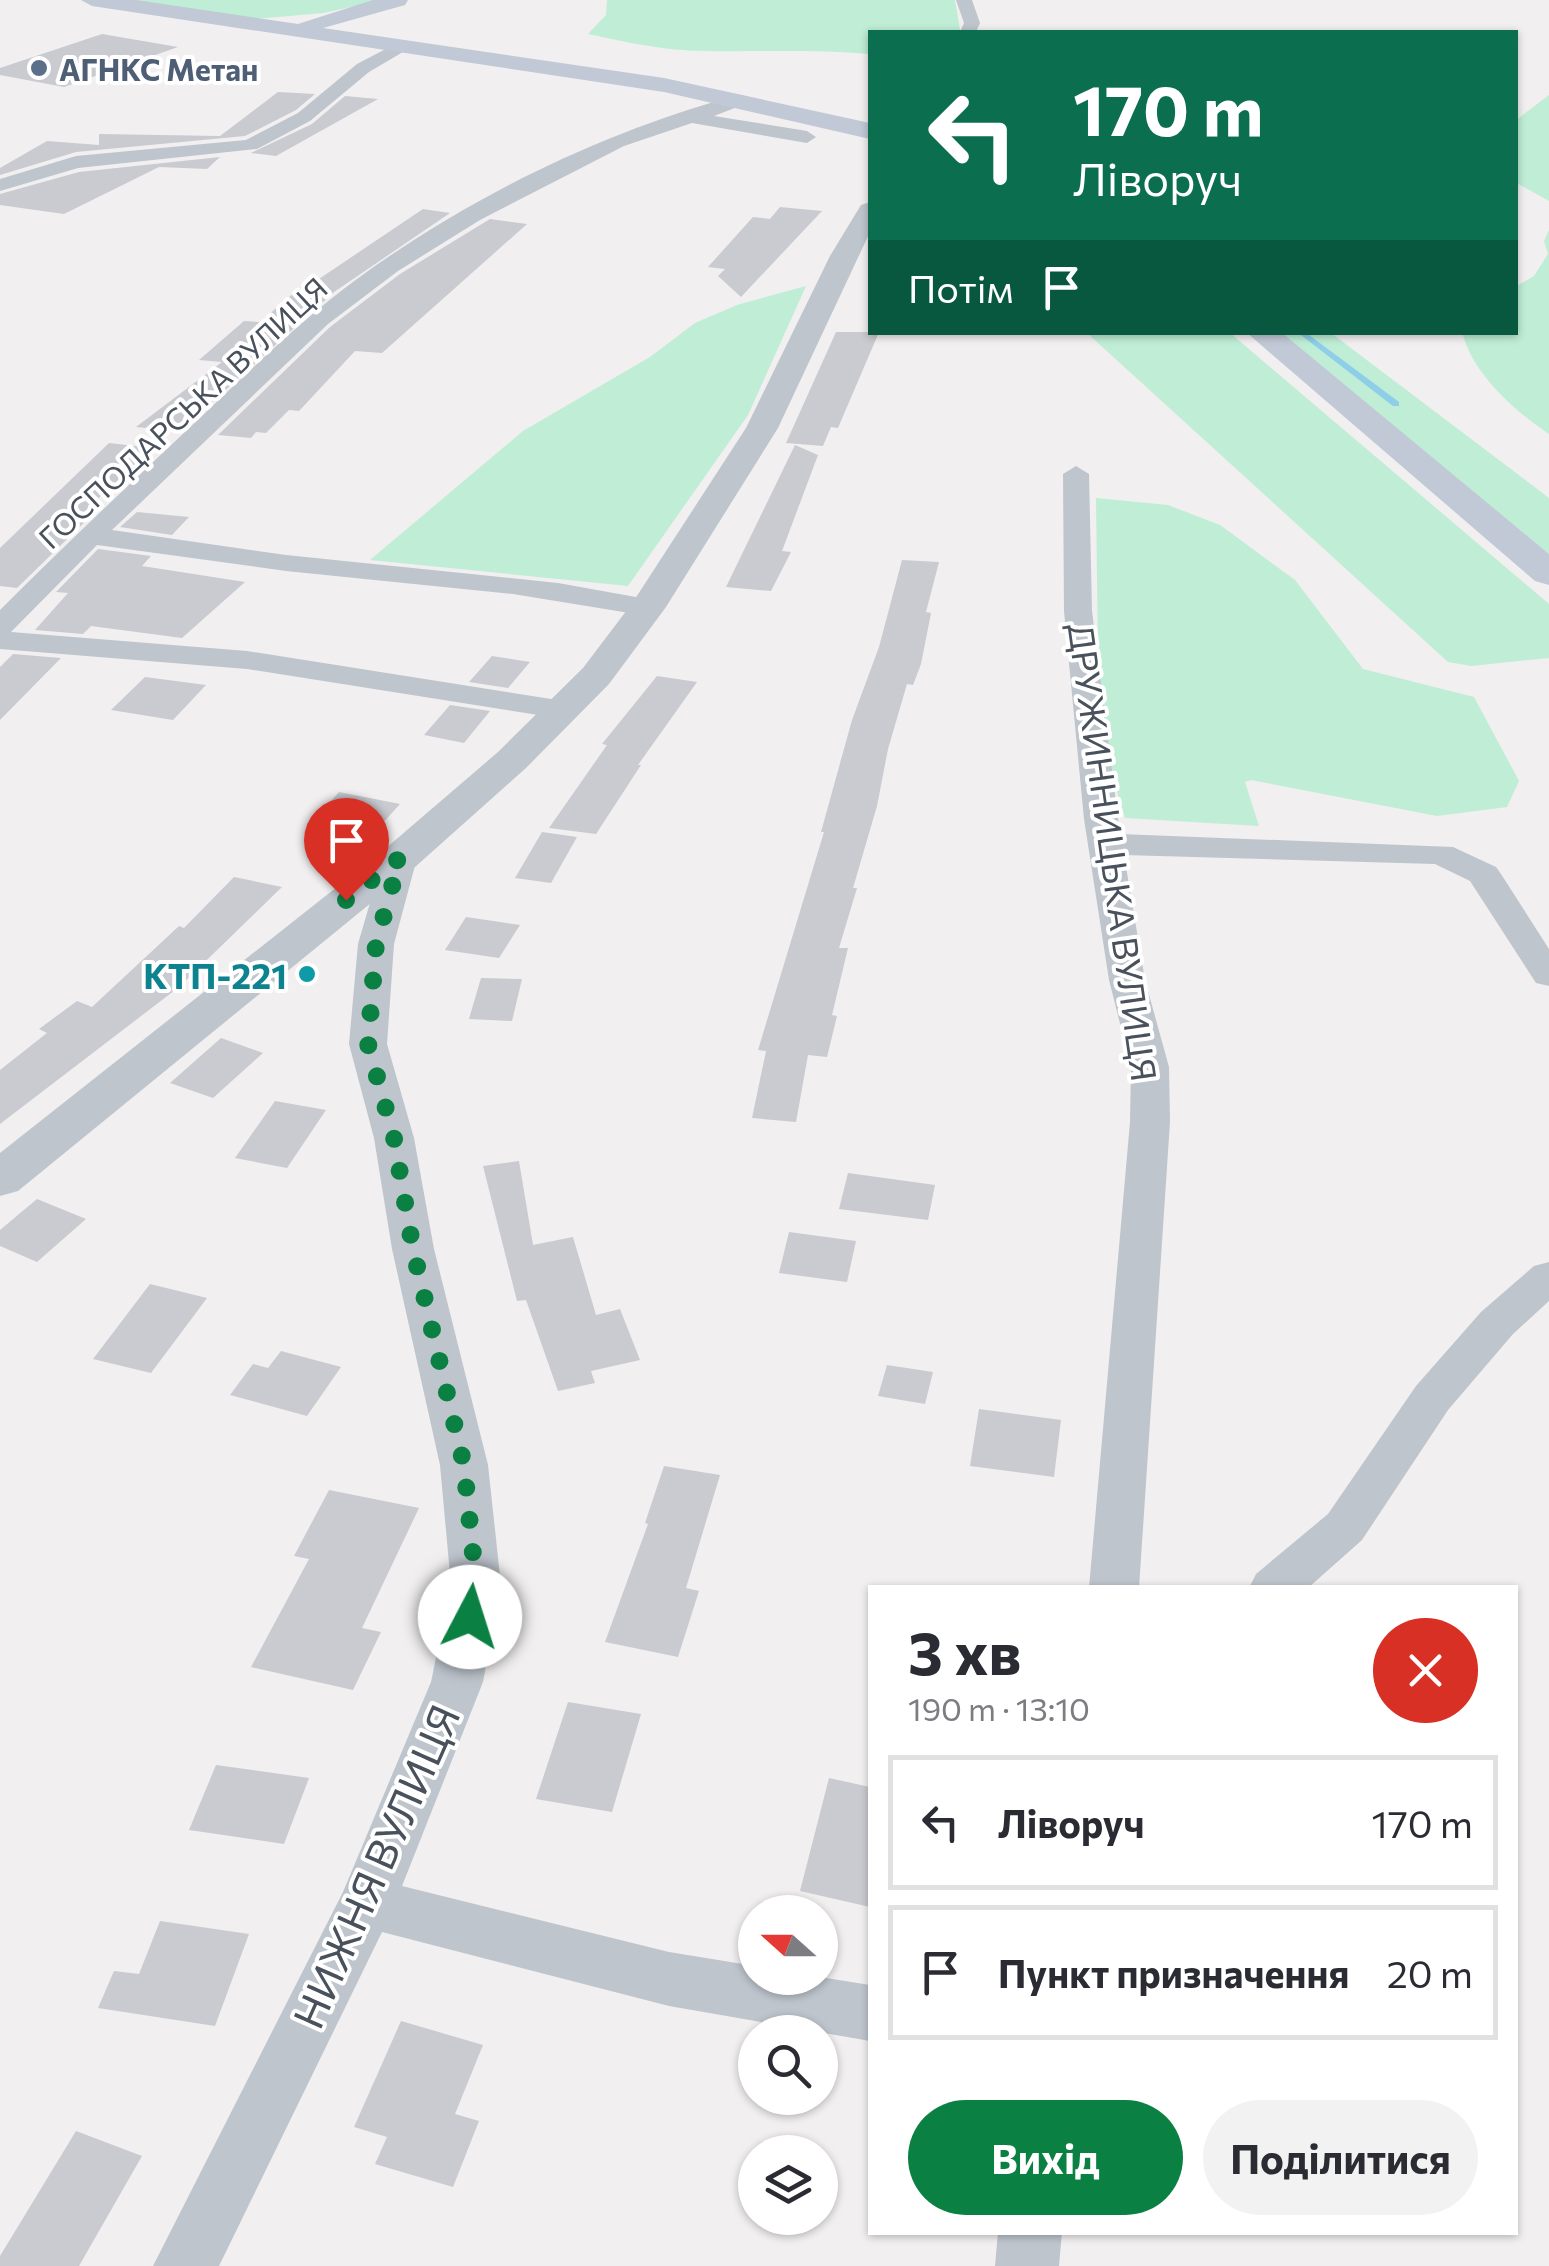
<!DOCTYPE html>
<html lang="uk">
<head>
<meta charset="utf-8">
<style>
	body { margin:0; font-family:Commissioner,sans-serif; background:#f2f2f3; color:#2b2b33; height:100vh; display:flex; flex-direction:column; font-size:38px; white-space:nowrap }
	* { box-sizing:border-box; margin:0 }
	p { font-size:32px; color:#7c7c81 }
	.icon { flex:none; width:55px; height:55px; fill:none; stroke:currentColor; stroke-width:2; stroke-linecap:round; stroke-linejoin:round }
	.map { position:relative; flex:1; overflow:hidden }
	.drawer { position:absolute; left:868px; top:1585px; width:650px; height:650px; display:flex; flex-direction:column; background:#fff; border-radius:0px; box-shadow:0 2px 8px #0004 }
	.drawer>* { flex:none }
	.guide { position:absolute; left:868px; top:30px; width:650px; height:305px; border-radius:0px; box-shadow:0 2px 8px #0004; background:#0b6e4f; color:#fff; overflow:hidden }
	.needle { width:65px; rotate:291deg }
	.controls { position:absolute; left:738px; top:1895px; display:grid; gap:20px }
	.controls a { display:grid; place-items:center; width:100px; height:100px; border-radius:50%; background:#fff; box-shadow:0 2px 8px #0004; font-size:50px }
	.pin { position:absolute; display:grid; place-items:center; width:85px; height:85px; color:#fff; margin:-102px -42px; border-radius:50% 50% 50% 0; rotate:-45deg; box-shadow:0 0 10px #0007 }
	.pin .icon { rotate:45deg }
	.me { position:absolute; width:110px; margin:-55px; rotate:5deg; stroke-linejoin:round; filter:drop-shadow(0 0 8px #0008) }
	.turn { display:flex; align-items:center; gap:35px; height:210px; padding:0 40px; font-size:45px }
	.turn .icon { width:130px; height:130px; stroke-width:2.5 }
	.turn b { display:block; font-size:70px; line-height:85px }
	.then { display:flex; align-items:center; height:95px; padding:0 40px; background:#0003; gap:20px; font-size:38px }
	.round { display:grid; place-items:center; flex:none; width:105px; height:105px; border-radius:52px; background:#f2f2f3 }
	.summary { display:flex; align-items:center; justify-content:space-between; height:170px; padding:0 40px }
	h1 { font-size:60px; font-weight:700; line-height:75px }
	.primary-button { display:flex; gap:20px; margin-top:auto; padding:20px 40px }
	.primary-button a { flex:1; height:115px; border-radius:60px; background:#0b8043; color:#fff; font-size:40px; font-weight:700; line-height:115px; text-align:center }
	.primary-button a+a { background:#f2f2f3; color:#2b2b33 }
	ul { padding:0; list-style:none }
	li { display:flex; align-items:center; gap:30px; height:135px; margin:0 20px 15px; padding:0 20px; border:5px solid #e1e1e2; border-radius:0px }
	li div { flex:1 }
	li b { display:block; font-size:38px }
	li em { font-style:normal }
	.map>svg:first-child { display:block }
	.green { fill:#bfedd5 }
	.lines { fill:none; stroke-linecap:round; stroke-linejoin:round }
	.stream { fill:#8ecee9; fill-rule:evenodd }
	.building { fill:#c9cbd1 }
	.minor { fill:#bec5cd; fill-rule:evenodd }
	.tertiary { fill:#bec5cd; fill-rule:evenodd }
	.secondary { fill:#c0c9d5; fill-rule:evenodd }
	.route { stroke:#0b8043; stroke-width:18; stroke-dasharray:0 32.4 }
	.service-dot { fill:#5c6f8a; stroke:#fff; stroke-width:4 }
	.culture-dot { fill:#0f9aa8; stroke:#fff; stroke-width:4 }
	.labels { text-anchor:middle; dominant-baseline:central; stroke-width:8; stroke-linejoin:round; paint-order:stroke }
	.far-service-label { font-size:30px; font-weight:bold; fill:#4e5e75; stroke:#fff; text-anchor:start }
	.far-street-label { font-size:30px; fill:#48515c; stroke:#fff }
	.street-label { font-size:35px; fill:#48515c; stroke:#fff }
	.culture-label { font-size:35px; font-weight:bold; fill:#0d838f; stroke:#fff; text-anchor:end }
	.near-street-label { font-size:42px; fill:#48515c; stroke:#fff }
</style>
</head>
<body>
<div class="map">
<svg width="1549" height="2266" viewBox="0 0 1549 2266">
	<rect width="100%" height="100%" fill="#f1efef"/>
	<path class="green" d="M 124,0 L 383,0 L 323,13 L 255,19 Z
		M 607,0 L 955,0 L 960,30 L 870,32 L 870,54 C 814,49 760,52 705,51 C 665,51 626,42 588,34 L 606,15 Z
		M 1549,95 L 1549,201 L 1515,182 L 1515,121 Z
		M 1549,230 L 1549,434 C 1516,412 1474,375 1463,335 L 1515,332 L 1515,287 L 1534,276 L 1548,254 L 1544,241 Z
		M 806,286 L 748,415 L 628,586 L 370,560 L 523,431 L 650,357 L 695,323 L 737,305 Z
		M 1087,333 L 1230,333 L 1549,604 L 1549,658 L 1471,666 L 1448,662 Z
		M 1279,333 L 1331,333 L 1549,498 L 1549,554 Z
		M 1096,498 L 1168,505 L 1220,525 L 1295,580 L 1363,669 L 1474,697 L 1519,781 L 1507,807 L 1437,816 L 1251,780 L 1245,782 L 1259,826 L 1125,818 L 1099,732 Z"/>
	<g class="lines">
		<path class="stream" d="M 1297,332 L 1305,332 L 1399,402 L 1399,406 L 1393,406 Z"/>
	</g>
	<path class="building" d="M 102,34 L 178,47 L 64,87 L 0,75 L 0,68 Z
		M 278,92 L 315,94 L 296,110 L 245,136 L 76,152 L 0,175 L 0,168 L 47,141 L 99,145 L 99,134 L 220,136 Z
		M 345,96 L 378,99 L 276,156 L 251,153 L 312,124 Z
		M 220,157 L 207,169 L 159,167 L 64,214 L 0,205 L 0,194 L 79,172 Z
		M 780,207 L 822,211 L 741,297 L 718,276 L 725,269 L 708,267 L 753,217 L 770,219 Z
		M 423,209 L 450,213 L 334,292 L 180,431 L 136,427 L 222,362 L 199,360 L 244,321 L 260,322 L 301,287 L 310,285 Z
		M 490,219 L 527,224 L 382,353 L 355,351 L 299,411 L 289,410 L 266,433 L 256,432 L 251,438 L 218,435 L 330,327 L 400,274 Z
		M 836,332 L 879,332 L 838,428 L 831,427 L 823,446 L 786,443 Z
		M 109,443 L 153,448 L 89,507 L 99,508 L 17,588 L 0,586 L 0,548 Z
		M 795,445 L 818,455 L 782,551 L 791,552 L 771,591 L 726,587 Z
		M 137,512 L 189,517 L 172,535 L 120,527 Z
		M 98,549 L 151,556 L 142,566 L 245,582 L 182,638 L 91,626 L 83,634 L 35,630 L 68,593 L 56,592 Z
		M 902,560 L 939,562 L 926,612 L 931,613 L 921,664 L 913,685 L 907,684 L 888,749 L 877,806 L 853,888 L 857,888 L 839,948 L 848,948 L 832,1015 L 837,1016 L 827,1057 L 808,1055 L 796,1122 L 752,1118 L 766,1051 L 758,1050 L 824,832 L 821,832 L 852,720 L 879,647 Z
		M 13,654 L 61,658 L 0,720 L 0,667 Z
		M 492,656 L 530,662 L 508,688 L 469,682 Z
		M 657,676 L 697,682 L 638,765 L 641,765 L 596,834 L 549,828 L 607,745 L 602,744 Z
		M 145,677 L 206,685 L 173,720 L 111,710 Z
		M 450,705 L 490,711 L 464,743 L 424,735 Z
		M 339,792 L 400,804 L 373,834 L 312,822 Z
		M 542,832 L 577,837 L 551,883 L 515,878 Z
		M 234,877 L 282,887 L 179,987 L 0,1124 L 0,1070 L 47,1033 L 39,1029 L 77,1001 L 92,1007 L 179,926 L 184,928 Z
		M 466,917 L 520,925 L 499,958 L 445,950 Z
		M 481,978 L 522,979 L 512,1021 L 469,1019 Z
		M 221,1038 L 263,1053 L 213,1098 L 170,1083 Z
		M 275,1101 L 326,1110 L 287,1168 L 235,1158 Z
		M 519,1161 L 533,1245 L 573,1237 L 596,1315 L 620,1309 L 640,1360 L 591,1371 L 595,1383 L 558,1391 L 526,1300 L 517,1301 L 483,1166 Z
		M 848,1173 L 935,1185 L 928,1220 L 839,1209 Z
		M 37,1199 L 86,1219 L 37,1262 L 0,1246 L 0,1230 Z
		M 789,1232 L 856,1241 L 847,1282 L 779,1273 Z
		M 150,1284 L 207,1298 L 151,1373 L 93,1359 Z
		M 281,1351 L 341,1367 L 307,1416 L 230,1395 L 253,1364 L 268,1368 Z
		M 887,1365 L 933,1372 L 925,1404 L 878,1396 Z
		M 979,1409 L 1061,1420 L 1054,1477 L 970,1466 Z
		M 664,1466 L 720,1475 L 686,1588 L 699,1591 L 678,1657 L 605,1642 L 648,1524 L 645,1523 Z
		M 329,1490 L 419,1508 L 362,1628 L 381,1632 L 353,1690 L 251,1667 L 309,1559 L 294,1556 Z
		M 568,1702 L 641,1714 L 612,1812 L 536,1799 Z
		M 216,1765 L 309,1778 L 284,1844 L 189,1830 Z
		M 829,1778 L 870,1787 L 870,1907 L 800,1891 Z
		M 160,1921 L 249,1934 L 215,2026 L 98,2008 L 114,1971 L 139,1974 Z
		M 401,2021 L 483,2045 L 455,2114 L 479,2121 L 453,2187 L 375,2164 L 387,2137 L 354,2127 Z
		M 76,2131 L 142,2156 L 79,2266 L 0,2266 L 0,2256 Z"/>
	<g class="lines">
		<path class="minor" d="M 956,0 L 972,0 L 980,23 L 976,32 L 960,32 L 964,23 Z
			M 399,42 L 413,46 L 369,72 L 310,121 L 257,149 L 78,168 L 0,191 L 0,179 L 76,156 L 246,140 L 298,113 L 357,64 Z
			M 739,95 L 745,96 L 745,104 L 714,116 L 807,131 L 816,137 L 807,143 L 692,123 L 624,146 L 480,220 L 398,271 L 328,324 L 112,530 L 286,555 L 558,583 L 658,601 L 662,607 L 658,613 L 648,616 L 513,594 L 286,571 L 97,545 L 11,632 L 247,651 L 564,701 L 575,703 L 579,710 L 575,717 L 564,719 L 247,669 L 0,649 L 0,610 C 66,544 134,480 203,415 C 253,368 301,320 357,279 C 469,197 604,131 739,95 Z
			M 1076,466 L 1089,474 L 1092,611 L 1120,834 L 1453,847 L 1496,867 L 1501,874 L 1549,949 L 1549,986 L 1536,983 L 1470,881 L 1435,864 L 1124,855 L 1145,980 L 1169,1067 L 1170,1122 L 1139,1588 L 1089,1588 L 1130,1122 L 1131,1067 L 1109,980 L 1084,819 L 1064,611 L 1063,474 Z
			M 400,848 L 412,851 L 417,858 L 394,944 L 387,1044 L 414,1138 L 434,1249 L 488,1465 L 501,1585 L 483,1682 L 402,1886 L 669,1952 L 755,1966 L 755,1978 L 820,1977 L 870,1985 L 870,2041 L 669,2006 L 382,1932 L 219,2266 L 153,2266 L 343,1892 L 431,1682 L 451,1585 L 440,1465 L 392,1249 L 374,1138 L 349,1044 L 358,944 L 383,858 L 388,851 Z
			M 1549,1262 L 1549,1301 L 1513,1334 L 1448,1410 L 1362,1540 L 1308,1588 L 1249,1588 L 1256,1574 L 1328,1514 L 1416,1386 L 1481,1312 L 1534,1266 Z
			M 998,2232 L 1062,2232 L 1059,2266 L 995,2266 Z"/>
		<path class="tertiary" d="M 870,202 L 870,232 L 778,428 L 666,607 L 609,684 L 526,768 L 415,867 L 18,1191 L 0,1196 L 0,1153 L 385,849 L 498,752 L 583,668 L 633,602 L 746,428 L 830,256 L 861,205 Z"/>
		<path class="secondary" d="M 81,0 L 136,0 L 298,24 L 373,0 L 408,0 L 405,5 L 323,28 L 664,78 L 870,123 L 870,139 L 664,92 L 92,6 Z
			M 1246,332 L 1281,332 L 1549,554 L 1549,585 L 1535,581 Z"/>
	</g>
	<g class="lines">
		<path class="route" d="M 346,900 L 400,858 L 376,944 L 368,1044 L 394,1138 L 413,1249 L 464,1465 L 476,1584 L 470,1617"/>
	</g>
	<circle class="service-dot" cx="39" cy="68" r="10"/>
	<circle class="culture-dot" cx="307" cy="974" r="10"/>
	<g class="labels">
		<g class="far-service-label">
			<text x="59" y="68">АГНКС Метан</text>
		</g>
		<g class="far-street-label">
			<text transform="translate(182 412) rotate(-43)">ГОСПОДАРСЬКА ВУЛИЦЯ</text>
		</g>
		<g class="street-label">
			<text transform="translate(1114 852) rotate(82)">ДРУЖИННИЦЬКА ВУЛИЦЯ</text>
		</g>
		<g class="culture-label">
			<text x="287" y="974">КТП-221</text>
		</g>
		<g class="near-street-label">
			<text transform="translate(375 1866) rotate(-66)">НИЖНЯ ВУЛИЦЯ</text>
		</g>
	</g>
</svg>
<div class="controls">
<a><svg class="needle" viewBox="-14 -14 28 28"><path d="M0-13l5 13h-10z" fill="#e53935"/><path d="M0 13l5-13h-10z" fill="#7c7c81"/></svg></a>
<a><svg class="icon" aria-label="search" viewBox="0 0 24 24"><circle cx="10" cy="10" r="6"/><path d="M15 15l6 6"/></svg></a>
<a><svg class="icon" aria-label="layers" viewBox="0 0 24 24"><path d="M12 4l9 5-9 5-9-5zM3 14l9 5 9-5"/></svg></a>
</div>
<div class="pin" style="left:346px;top:900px;background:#d93025"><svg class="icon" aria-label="arrive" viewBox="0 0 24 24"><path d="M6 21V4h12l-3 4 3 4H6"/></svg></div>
<svg class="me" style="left:470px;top:1617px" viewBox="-20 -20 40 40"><circle r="19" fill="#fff"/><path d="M0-13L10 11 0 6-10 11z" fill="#0b8043"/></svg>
<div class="guide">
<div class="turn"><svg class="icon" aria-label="left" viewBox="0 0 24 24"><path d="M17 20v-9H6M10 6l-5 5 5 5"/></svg><div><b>170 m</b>Ліворуч</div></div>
<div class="then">Потім<svg class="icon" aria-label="arrive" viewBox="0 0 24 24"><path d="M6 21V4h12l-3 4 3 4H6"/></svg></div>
</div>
<section class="drawer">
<div class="summary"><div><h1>3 хв</h1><p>190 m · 13:10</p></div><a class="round" style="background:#d93025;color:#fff"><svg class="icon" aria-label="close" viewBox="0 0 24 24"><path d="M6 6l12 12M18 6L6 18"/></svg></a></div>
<ul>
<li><svg class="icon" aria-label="left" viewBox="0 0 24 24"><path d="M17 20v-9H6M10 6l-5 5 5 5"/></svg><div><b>Ліворуч</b></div><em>170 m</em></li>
<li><svg class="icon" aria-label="arrive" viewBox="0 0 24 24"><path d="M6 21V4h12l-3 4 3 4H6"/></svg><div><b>Пункт призначення</b></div><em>20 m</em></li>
</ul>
<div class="primary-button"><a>Вихід</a><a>Поділитися</a></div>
</section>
</div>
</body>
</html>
